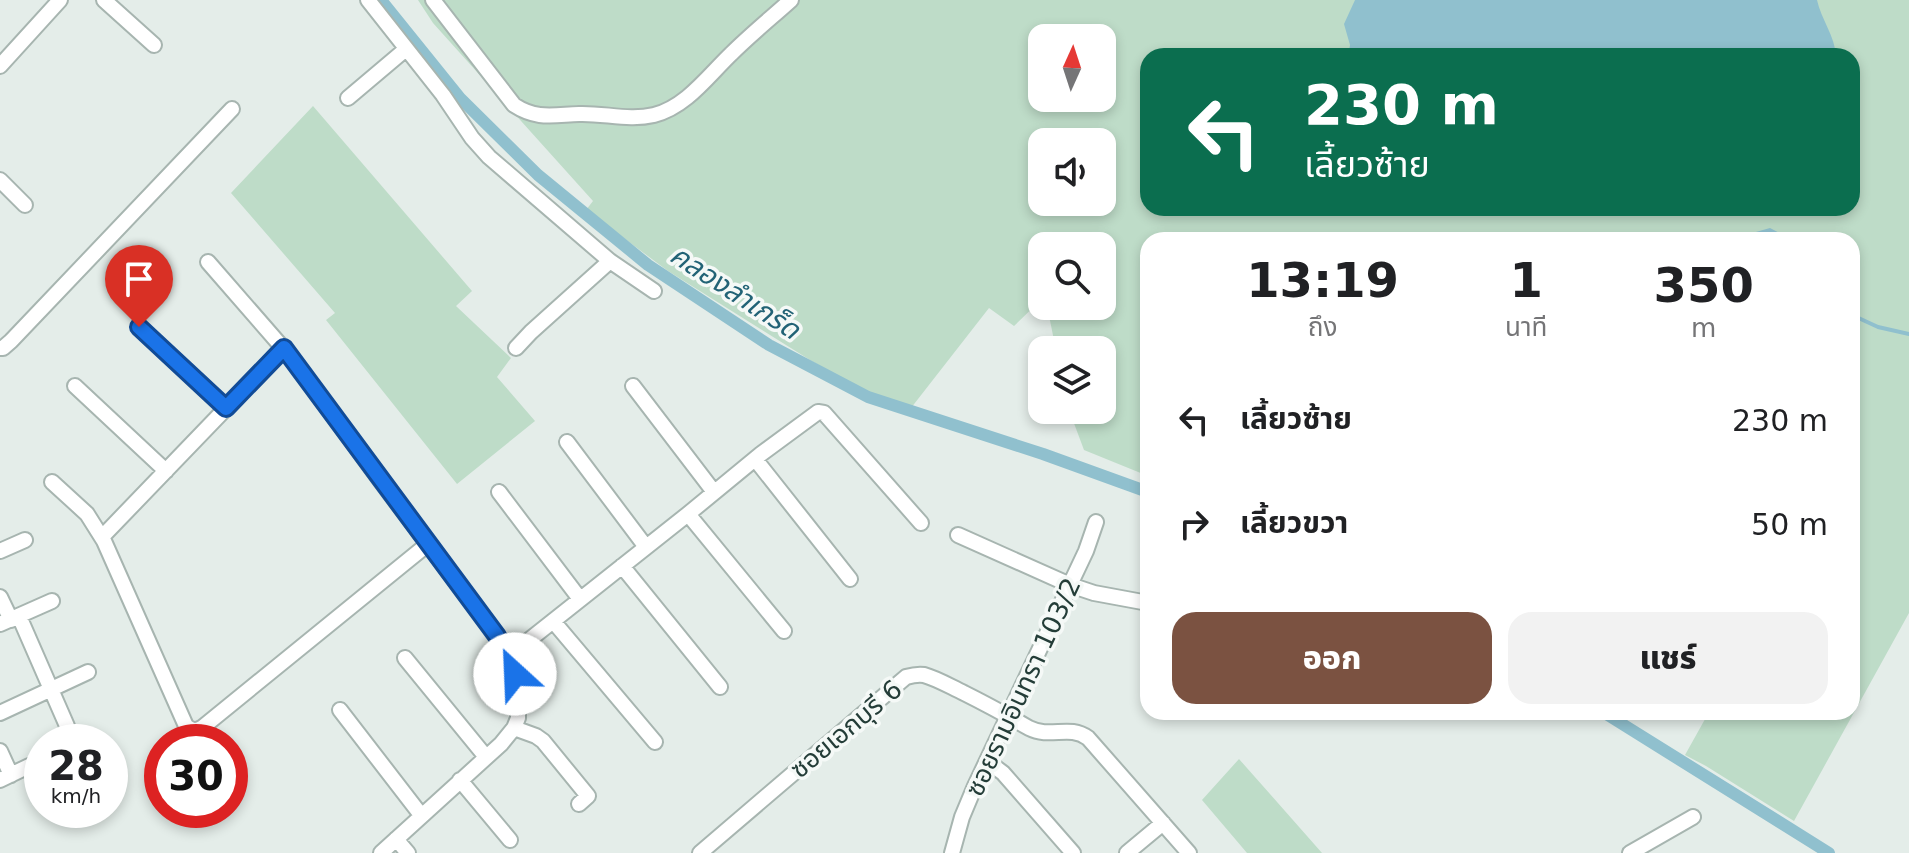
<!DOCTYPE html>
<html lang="th">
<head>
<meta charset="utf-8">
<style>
	body { margin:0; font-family:"DejaVu Sans","Noto Sans Thai",sans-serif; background:#f2f2f2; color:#202124; height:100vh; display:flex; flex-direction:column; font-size:30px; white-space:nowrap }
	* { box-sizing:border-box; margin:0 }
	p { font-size:26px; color:#757577 }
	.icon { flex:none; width:44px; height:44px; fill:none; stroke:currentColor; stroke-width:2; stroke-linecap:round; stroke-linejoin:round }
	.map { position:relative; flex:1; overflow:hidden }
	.details { position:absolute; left:1140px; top:232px; width:720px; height:488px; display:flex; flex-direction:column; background:#fff; border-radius:24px; box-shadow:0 4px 12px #0003 }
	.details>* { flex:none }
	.guide { position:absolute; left:1140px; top:48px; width:720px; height:168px; border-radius:24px; box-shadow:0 4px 12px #0003; background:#0b6e4f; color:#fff; overflow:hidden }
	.needle { width:52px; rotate:3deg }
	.buttons { position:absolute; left:1028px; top:24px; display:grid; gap:16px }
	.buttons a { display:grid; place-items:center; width:88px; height:88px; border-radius:16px; background:#fff; box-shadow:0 4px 12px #0003; font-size:40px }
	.speed { position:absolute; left:24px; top:724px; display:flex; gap:16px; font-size:40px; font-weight:700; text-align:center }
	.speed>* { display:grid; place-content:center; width:104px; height:104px; border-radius:50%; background:#fff; box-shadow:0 4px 12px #0003; line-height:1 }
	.speed small { font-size:20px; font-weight:400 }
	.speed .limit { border:12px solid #d22; background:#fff; color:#111 }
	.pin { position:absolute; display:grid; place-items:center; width:68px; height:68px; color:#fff; margin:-82px -34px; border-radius:50% 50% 50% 0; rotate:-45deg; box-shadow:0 0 8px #0007 }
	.pin .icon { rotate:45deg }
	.me { position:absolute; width:88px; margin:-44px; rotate:335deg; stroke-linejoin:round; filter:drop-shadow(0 0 6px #0008) }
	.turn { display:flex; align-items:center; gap:28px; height:168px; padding:0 32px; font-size:36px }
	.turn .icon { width:104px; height:104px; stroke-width:2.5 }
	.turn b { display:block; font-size:56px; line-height:68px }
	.eta { display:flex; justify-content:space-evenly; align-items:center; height:136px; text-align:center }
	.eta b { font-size:48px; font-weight:800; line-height:56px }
	.button { display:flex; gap:16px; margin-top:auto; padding:16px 32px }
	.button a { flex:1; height:92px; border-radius:24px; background:#7b5241; color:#fff; font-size:32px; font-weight:800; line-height:92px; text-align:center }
	.button a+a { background:#f2f2f2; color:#202124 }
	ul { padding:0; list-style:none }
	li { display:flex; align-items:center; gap:24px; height:104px; padding:0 32px }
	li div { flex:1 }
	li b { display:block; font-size:30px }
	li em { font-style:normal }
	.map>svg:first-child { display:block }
	.green { fill:#bedcc8; fill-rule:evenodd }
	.water { fill:#90c0ce }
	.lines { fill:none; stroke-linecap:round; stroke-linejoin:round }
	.stream { stroke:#90c0ce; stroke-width:4 }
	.canal { stroke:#90c0ce; stroke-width:12 }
	.street-casing { stroke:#a7b5b0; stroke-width:18 }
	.street { stroke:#fff; stroke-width:14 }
	.route-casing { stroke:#114b97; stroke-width:20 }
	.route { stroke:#1a73e8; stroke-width:14 }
	.labels { text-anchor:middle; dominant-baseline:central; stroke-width:7; stroke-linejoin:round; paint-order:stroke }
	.street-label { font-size:26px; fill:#243d38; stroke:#f5f9f7 }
	.water-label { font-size:28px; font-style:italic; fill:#226376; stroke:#f5f9f7 }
</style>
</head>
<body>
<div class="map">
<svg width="1909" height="853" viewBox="0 0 1909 853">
	<rect width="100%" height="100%" fill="#e4ede9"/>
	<path class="green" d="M 418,0 L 1909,0 L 1909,613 L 1794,821 L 1706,766 L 1685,755 L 1709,712 L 1852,712 L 1852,240 L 1148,240 L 1148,476 L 1084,450 L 1069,410 L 1102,410 L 1102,350 L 1056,350 L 1047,306 L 1102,306 L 1102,246 L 1042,246 L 1042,299 L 1014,326 L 989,308 L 911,408 L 866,392 L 810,360 L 668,271 L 586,210 L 593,201 L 433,23 ZM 1042,38 L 1102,38 L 1102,98 L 1042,98 ZM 1148,56 L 1852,56 L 1852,208 L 1148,208 ZM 1042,142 L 1102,142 L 1102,202 L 1042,202 Z
		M 313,106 L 472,291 L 456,306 L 511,358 L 497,377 L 535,421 L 457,484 L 326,320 L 335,313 L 231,193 Z
		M 1239,759 L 1322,853 L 1247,853 L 1202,800 Z"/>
	<path class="water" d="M 1355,0 L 1817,0 C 1821,19 1835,36 1836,56 L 1348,56 L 1350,45 L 1344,24 Z
		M 1770,228 L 1793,240 L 1689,240 L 1701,234 L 1738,237 Z"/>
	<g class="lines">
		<path class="stream" d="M 1852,315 L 1878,327 L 1909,334"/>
		<path class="canal" d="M 381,0 L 460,98 L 538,175 L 648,265 L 769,345 L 868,397 L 1043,454 L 1148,492
			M 1603,712 L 1829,853"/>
		<g class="street-casing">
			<path id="street" d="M 104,0 L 154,45
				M 368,0 L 443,95 L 472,138 L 489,157 L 610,261 L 654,291
				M 433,0 L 514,105 C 537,120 553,115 579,114 C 604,113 629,121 654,115 C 686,107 708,76 731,54 C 750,35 771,18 791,0
				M 0,66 L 60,0
				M 348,98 L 406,49
				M 0,180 L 25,205
				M 208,262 L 289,355 L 380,480 L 497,636 L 513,663 L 518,704 L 518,718 L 514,728 L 501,744 L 381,853
				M 139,327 L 226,408
				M 0,348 L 3,348 L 11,341 L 232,109
				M 516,348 L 531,332 L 610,261
				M 75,386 L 166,471
				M 633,386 L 714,492
				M 567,442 L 646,547
				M 755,459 L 850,579
				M 52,482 L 87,514 L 104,541 L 186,726 C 193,731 196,731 203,727 L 428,544
				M 499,492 L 580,599
				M 688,514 L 784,631
				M 958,535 L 1070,585 L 1094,593 L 1148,603
				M 102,537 L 284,348
				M 0,551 L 25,540
				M 622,566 L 720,687
				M 0,597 L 11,620
				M 19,616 L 67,726
				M 553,621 L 655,742
				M 0,624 L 52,601
				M 509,656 L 688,514 L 761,454 L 818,412 L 824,413 L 921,523
				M 405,658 L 486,757
				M 340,710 L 421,815
				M 0,713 L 88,672
				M 514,728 L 536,736 L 543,741 L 588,796 L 579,804
				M 0,751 L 11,775
				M 987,761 L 1003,773 L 1073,853
				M 0,780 L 29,766
				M 460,780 L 510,840
				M 396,839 L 408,853
				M 700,853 L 906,677 C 913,675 917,674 924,675 C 938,679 951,687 964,693 C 986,704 1008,716 1029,728 C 1051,739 1069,724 1088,738 L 1189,853
				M 952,853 L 962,817 L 975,786 L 1086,551 L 1096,522
				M 1127,853 L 1163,823
				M 1630,853 L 1693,817"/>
		</g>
		<use href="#street" class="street"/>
	</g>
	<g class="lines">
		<g class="route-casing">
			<path id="route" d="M 139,327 L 226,408 L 284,348 L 497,636 L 513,663 L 515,674"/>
		</g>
		<use href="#route" class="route"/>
	</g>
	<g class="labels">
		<g class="street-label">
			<text transform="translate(1023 687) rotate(-65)">ซอยรามอินทรา 103/2</text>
			<text transform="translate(846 729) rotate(-40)">ซอยเอกบุรี 6</text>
		</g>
		<g class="water-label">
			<text transform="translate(735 292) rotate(33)">คลองลำเกร็ด</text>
		</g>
	</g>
</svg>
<div class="buttons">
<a><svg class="needle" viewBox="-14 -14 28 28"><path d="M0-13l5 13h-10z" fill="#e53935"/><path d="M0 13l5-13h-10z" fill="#757577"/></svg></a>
<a><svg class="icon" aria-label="sound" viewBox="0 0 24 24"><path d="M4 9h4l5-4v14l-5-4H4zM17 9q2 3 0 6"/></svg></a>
<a><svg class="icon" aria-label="search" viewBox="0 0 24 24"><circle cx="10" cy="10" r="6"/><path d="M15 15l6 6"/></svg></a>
<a><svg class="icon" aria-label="layers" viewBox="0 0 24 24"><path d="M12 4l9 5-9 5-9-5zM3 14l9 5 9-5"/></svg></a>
</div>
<div class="speed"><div>28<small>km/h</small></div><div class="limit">30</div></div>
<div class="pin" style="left:139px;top:327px;background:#d93025"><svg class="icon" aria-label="arrive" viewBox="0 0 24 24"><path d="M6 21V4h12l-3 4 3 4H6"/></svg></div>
<svg class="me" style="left:515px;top:674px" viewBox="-20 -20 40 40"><circle r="19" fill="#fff"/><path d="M0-13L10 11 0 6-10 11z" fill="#1a73e8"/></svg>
<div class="guide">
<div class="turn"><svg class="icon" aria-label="left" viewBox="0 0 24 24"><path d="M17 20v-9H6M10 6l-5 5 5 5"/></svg><div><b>230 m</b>เลี้ยวซ้าย</div></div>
</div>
<section class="details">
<div class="eta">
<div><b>13:19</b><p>ถึง</p></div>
<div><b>1</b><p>นาที</p></div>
<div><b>350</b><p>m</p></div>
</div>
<ul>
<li><svg class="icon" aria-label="left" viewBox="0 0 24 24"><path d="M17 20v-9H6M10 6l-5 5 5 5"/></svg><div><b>เลี้ยวซ้าย</b></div><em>230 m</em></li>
<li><svg class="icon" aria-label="right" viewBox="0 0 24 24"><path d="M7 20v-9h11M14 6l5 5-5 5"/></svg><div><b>เลี้ยวขวา</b></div><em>50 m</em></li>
</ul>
<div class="button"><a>ออก</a><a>แชร์</a></div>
</section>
</div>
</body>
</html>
